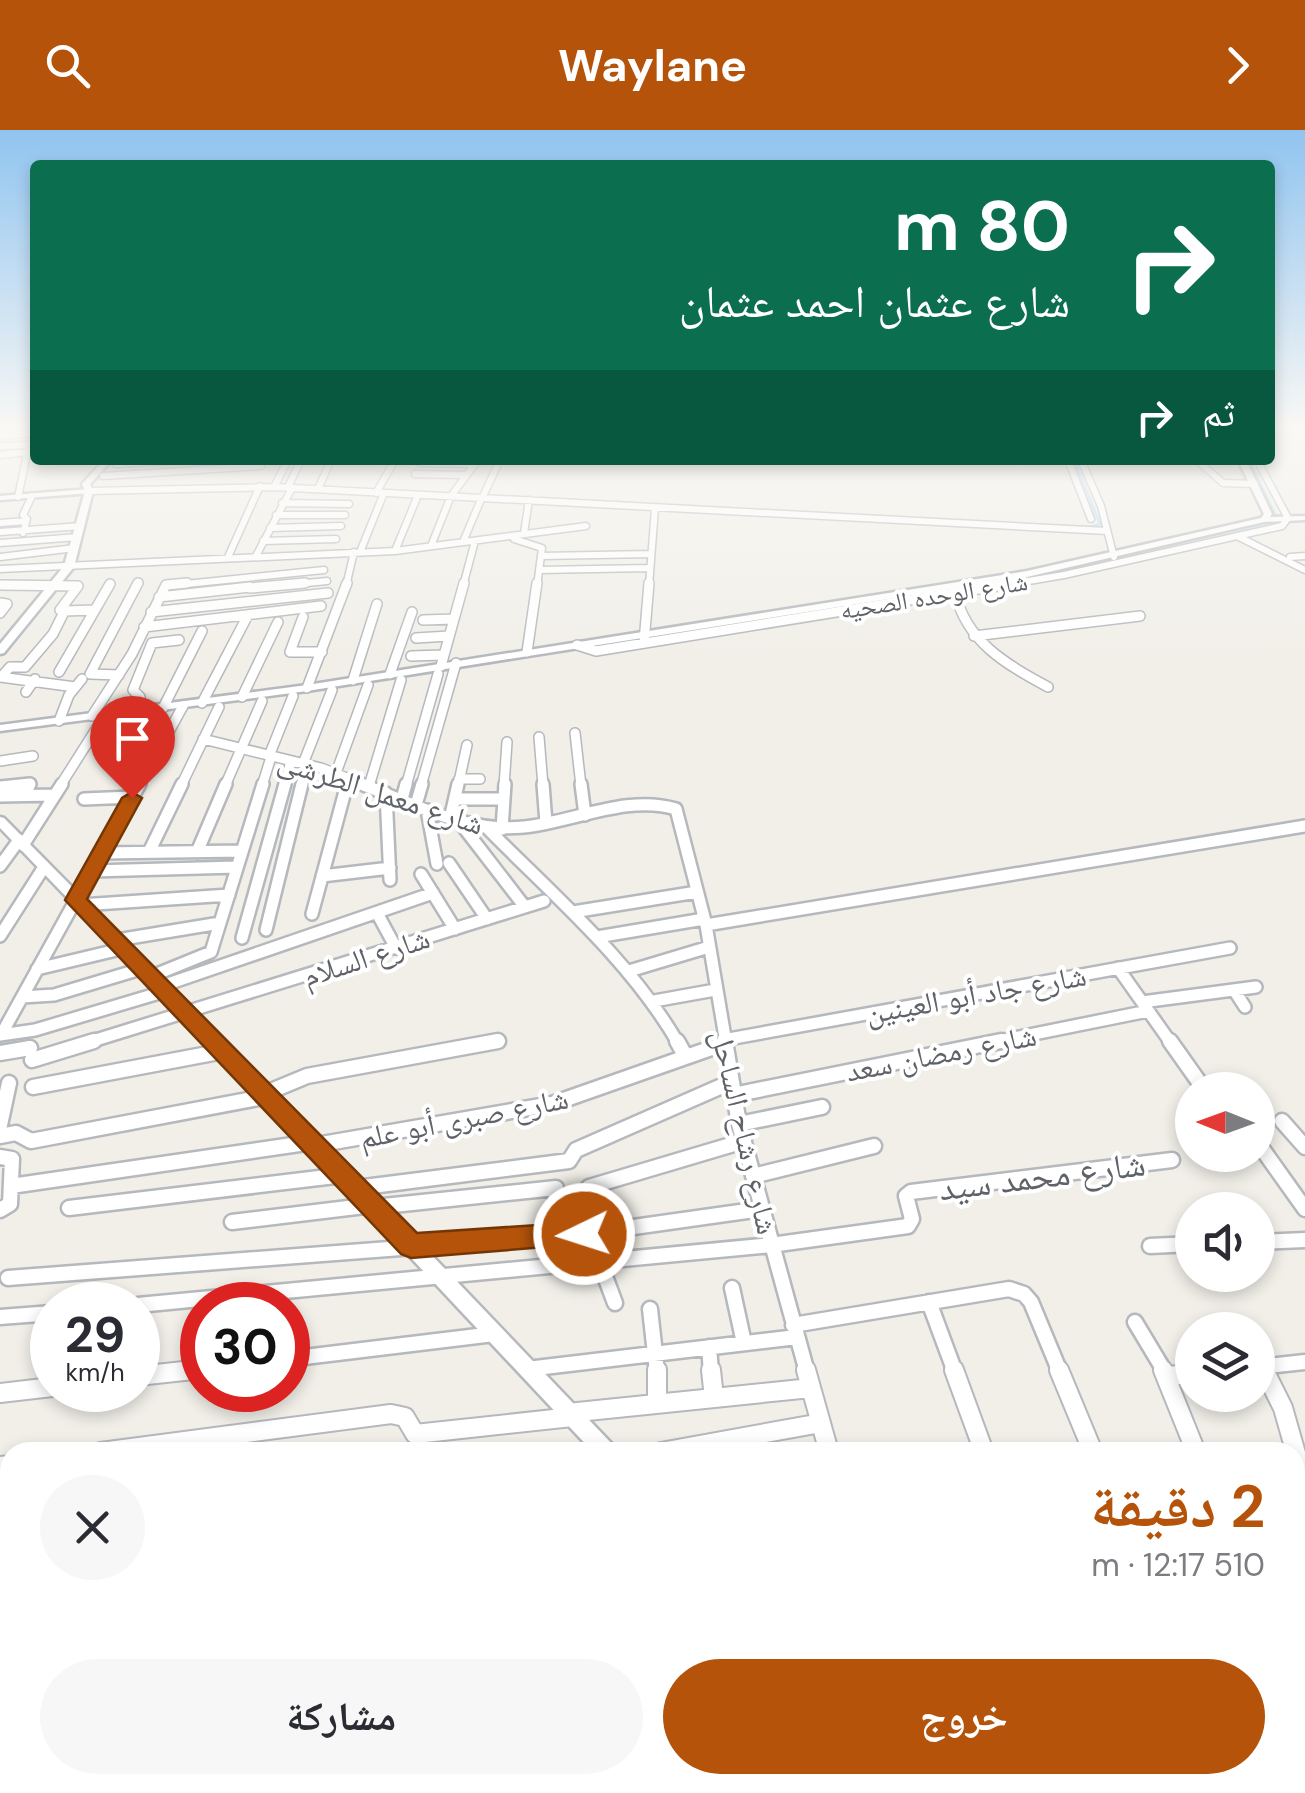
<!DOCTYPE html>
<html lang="ar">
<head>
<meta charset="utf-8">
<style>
	body { margin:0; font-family:"DM Sans","Noto Naskh Arabic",sans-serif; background:#f7f7f7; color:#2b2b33; direction:rtl; height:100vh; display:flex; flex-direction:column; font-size:38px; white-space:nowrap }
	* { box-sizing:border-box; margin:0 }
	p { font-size:32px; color:#7c7c81 }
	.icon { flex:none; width:55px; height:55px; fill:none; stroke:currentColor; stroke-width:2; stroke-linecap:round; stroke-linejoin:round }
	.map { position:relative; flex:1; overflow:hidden; direction:ltr }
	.details { position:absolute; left:0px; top:1312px; width:1305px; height:352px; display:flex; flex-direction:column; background:#fff; border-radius:30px 30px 0 0; box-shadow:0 5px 15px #0003; direction:rtl }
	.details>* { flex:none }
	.hud { position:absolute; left:30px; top:30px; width:1245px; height:305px; border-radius:10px; box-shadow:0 5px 15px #0003; direction:rtl; background:#0b6e4f; color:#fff; overflow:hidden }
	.needle { width:65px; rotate:271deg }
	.tools { position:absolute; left:1175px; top:942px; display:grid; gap:20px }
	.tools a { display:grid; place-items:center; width:100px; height:100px; border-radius:50%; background:#fff; box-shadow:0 5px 15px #0003; font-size:50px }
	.speed { position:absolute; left:30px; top:1152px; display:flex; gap:20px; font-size:50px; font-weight:700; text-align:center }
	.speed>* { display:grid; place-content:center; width:130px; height:130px; border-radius:50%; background:#fff; box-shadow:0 5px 15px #0003; line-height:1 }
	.speed small { font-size:25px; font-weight:400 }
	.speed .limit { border:15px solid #d22; background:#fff; color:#111 }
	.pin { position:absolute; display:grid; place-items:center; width:85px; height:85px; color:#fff; margin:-102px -42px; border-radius:50% 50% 50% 0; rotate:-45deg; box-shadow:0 0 10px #0007 }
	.pin .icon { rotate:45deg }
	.me { position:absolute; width:110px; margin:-55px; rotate:266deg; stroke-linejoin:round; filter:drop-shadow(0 0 8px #0008) }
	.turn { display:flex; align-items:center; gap:35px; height:210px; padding:0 40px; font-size:45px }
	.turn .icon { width:130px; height:130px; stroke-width:2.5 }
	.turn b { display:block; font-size:70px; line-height:85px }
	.then { display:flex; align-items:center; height:95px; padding:0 40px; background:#0003; gap:20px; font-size:38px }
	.round { display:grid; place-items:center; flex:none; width:105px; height:105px; border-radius:52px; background:#f7f7f7 }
	.head { display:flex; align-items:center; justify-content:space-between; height:170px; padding:0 40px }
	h1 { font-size:60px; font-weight:700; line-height:75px; color:#b45309 }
	.button { display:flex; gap:20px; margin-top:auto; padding:20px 40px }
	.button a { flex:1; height:115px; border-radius:60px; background:#b45309; color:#fff; font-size:40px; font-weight:700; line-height:115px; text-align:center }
	.button a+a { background:#f7f7f7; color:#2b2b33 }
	header { display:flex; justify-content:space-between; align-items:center; height:130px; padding:0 40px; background:#b45309; color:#fff; font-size:45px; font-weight:700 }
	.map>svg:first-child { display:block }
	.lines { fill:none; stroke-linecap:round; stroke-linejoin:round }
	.stream { stroke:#adddfc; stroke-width:2.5 }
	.minor-far4-casing { stroke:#b5b8bc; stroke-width:9 }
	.minor-far3-casing { stroke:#b5b8bc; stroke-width:12 }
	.minor-far2-casing { stroke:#b5b8bc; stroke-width:16 }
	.minor-far1-casing { stroke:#b5b8bc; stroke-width:19 }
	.minor-casing { stroke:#b5b8bc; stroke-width:22 }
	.tertiary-casing { stroke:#b5b8bc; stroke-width:5 }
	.secondary-casing { stroke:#b6babf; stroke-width:5 }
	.minor-far4 { stroke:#fff; stroke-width:6 }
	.minor-far3 { stroke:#fff; stroke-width:9 }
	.minor-far2 { stroke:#fff; stroke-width:11 }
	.minor-far1 { stroke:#fff; stroke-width:14 }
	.minor { stroke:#fff; stroke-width:18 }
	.tertiary { fill:#fff; fill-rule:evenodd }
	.secondary { fill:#fff; fill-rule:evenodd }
	.route { fill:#b45309; stroke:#753606; stroke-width:2.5 }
	.labels { text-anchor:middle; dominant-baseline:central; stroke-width:8; stroke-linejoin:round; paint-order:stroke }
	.far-street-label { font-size:25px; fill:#5f6368; stroke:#fff }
	.street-label { font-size:30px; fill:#5f6368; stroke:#fff }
	.near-street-label { font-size:35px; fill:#5f6368; stroke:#fff }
</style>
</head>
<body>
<header><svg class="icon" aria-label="forward" viewBox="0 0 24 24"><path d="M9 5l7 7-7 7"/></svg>Waylane<svg class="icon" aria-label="search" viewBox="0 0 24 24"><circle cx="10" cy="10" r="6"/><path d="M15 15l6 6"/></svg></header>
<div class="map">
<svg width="1305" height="1663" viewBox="0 0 1305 1663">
	<rect width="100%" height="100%" fill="#f1efe8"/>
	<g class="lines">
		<path class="stream" d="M 1074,330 L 1100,394 L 1090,397
			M 1050,395 L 1070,396
			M 1211,409 L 1264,396 L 1275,384 L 1249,330
			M 1025,447 L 1089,436"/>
		<g class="minor-far4-casing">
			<path id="minor-far4" d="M 0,306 L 35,303
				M 0,316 L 29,315 L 18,367
				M 0,325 L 28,322
				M 1068,330 L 1091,389
				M 1081,330 L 1101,376 L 1114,427
				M 1197,330 L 1223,353 L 1255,354
				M 420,333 L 474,334
				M 116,334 L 194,330
				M 415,344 L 465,345
				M 103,346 L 261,336
				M 274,357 L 288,330
				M 288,357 L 301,330
				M 318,359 L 331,330
				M 89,361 L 274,357 L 1107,401
				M 376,363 L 395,330
				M 484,364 L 500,330
				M 282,373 L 349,374
				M 276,385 L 345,385
				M 0,393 L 26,391
				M 270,398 L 341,396
				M 0,402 L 81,396
				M 23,403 L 27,389 L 23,385 L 32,366
				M 524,403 L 529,370
				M 1239,407 L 1305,440
				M 514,409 L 542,418 L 537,456
				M 263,411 L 336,409
				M 463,412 L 482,367
				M 0,413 L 78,407
				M 431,416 L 451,366 L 478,330
				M 395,421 L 418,365
				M 360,422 L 384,363
				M 256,426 L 292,358
				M 541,426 L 651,424
				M 0,427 L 75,418
				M 228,427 L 260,356
				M 1290,427 L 1305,426
				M 0,439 L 395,421 L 586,396
				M 539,440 L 649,438
				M 0,455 L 41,456
				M 137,456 L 139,452
				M 166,456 L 324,440
				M 277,456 L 327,451
				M 346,456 L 354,422
				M 463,456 L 475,411
				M 649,456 L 655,378
				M 999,456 L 1064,445 L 1282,396 L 1288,388 L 1257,330"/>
		</g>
		<g class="minor-far3-casing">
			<path id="minor-far3" d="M 0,455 L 78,456 L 60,480 L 64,482 L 53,504 L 25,537 L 10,537 L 1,547
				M 250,458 L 305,453
				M 955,462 C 966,512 1006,534 1048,557
				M 159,467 L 250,457
				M 0,473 L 7,474 L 0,483
				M 64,481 L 95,480
				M 151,482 L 328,463
				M 303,487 L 290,522 L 322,522
				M 423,490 L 454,489
				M 144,497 L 321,476
				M 974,506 L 1140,486
				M 416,508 L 449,506
				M 644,512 L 649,453
				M 577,515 L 596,521 L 1015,453
				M 527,522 L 537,453
				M 411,526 L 443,525
				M 441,536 L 464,453
				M 59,542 L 110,454
				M 390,544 L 412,482
				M 119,545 L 90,544 L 138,453
				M 0,547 L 75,557
				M 353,550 L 377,474
				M 307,558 L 347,453
				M 26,562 L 35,549
				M 242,567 L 278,492
				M 202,573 L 248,485
				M 163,578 L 202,501
				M 137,581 L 140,567 L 133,560 L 152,513 L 179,510
				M 92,586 L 132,524 L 166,455 L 187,453
				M 59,591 L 69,565 L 82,549
				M 575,603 L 581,656
				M 539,607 L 543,656
				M 203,609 L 321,638 L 368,656
				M 269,626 L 293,566
				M 0,631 L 33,626
				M 303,634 L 332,560
				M 336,643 L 368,555
				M 459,649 L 480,649
				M 8,656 L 29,656
				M 60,656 L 100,593
				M 139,656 L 183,576
				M 181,656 L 219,577
				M 225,656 L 262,571
				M 262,656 L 271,627
				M 284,656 L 291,631
				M 302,656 L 307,635
				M 347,656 L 349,648
				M 369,656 L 401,550
				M 406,656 L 438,544
				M 421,656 L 456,533
				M 458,656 L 467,615
				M 504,656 L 507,612"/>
		</g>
		<g class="minor-far2-casing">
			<path id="minor-far2" d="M 361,654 C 414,674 466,703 524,697 C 573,692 628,664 676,679 L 706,795 L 726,913
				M 543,654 L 546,693
				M 581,654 L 585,685
				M 0,657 L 30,654 L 25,664
				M 386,663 L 390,750
				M 0,666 L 54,665
				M 84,669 L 132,667
				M 402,669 L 406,654
				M 455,669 L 503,669
				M 416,675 L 422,654
				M 427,680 L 437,734
				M 450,689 L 458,654
				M 461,694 L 525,777
				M 487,698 C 554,766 630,830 678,913
				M 502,699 L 505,654
				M 23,715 L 62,654
				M 149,722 L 182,654
				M 197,722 L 226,654
				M 102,723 L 242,721
				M 449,733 L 487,789
				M 0,736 L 19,710
				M 92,741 L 237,737
				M 421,744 L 455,799
				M 322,746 L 390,738
				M 81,775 L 229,765
				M 573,782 L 697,762
				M 377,783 L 396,818
				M 312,784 L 347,654
				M 706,795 L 1305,696
				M 266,800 L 302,654
				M 0,806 L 44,737
				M 597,807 L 704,789
				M 242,808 L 285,654
				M 117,810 L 220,793
				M 1118,838 L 1171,913
				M 37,839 L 125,818
				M 629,841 L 709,817
				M 152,846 L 211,822 L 263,654
				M 162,856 L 433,763
				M 1234,860 L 1245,877
				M 22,867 L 54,865 L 144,838
				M 654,871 L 715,860
				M 1142,872 L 1256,857
				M 0,905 L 35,900 L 166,861
				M 1,905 L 140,654
				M 723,910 L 1230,818
				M 86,913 L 544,771
				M 486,913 L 498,911
				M 989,913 L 1148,881"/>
		</g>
		<g class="minor-far1-casing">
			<path id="minor-far1" d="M 677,911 L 686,927
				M 725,911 L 739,994 L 807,1242
				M 1170,911 L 1199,952
				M 0,923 L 30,918
				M 32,930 L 94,911
				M 33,957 L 224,921
				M 266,963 L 307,946 L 498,911
				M 733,965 L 1001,911
				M 1282,991 L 1305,1017
				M 739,994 L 822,977
				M 0,995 L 9,953
				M 0,1006 L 16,1003 L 31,1011 L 269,966
				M 1258,1013 L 1305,1079
				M 316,1015 L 552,974 L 723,914
				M 0,1027 L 12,1029 L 10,1074 L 0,1080
				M 753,1046 L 874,1016
				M 11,1056 L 313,1012
				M 356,1058 L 569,1031 L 576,1020 L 731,952
				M 374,1077 L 556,1058 L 555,1106
				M 69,1078 L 344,1045
				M 232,1092 L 373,1075
				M 584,1104 L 584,1063 L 589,1057 L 744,1011
				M 1258,1112 L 1305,1110
				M 1150,1116 L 1192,1114
				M 600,1133 L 615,1173
				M 8,1148 L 584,1104 L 761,1079
				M 732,1158 L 744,1213
				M 929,1172 L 955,1242
				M 138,1175 L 771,1115 L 908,1096 L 912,1089 L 906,1066 L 911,1062 L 1172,1030
				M 650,1179 L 657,1242
				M 0,1187 L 52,1183
				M 1135,1192 L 1165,1242
				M 793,1195 L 1009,1159 L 1024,1164 L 1031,1172 L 1060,1242
				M 709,1217 L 711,1242
				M 288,1229 L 494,1204
				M 1262,1236 L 1265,1242
				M 1258,1237 L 1305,1232
				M 527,1239 L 797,1207
				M 171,1242 L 202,1239"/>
		</g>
		<g class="minor-casing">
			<path id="minor" d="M 657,1240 L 657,1274
				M 711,1240 L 714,1268
				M 806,1240 L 829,1322
				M 954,1240 L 984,1322
				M 1059,1240 L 1093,1322
				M 1163,1240 L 1196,1322
				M 1264,1240 L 1283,1278 L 1305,1355
				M 138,1246 L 193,1240
				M 1167,1246 L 1192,1244
				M 0,1263 L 52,1257
				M 568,1283 L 811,1258
				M 101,1322 L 391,1284 L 405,1287 L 415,1304 L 572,1287
				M 661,1322 L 821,1293
				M 0,1336 L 10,1335
				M 1295,1394 L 1305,1393
				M 899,1655 L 901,1663
				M 46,1663 L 84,1655
				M 217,1663 L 218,1655
				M 541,1663 L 580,1655"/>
		</g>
		<g class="tertiary-casing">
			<path id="tertiary" d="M 1238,330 L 1246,330 L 1272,384 L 1270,387 L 1305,386 L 1305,390 L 1264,392 L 1027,447 L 307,561 L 0,601 L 0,595 L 307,555 L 1027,441 L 1261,388 L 1264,384 Z
				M 89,359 L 93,361 L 92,363 L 0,370 L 0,366 Z
				M 0,687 L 4,688 L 319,1007 L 613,1315 L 616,1322 L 593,1322 L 307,1017 L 0,698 Z
				M 958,1655 L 986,1655 L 989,1663 L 961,1663 Z"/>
		</g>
		<g class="secondary-casing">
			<path id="secondary" d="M 104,330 L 112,330 L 90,354 L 93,361 L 74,437 L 4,523 L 0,524 L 0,514 L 64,436 L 85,361 L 82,354 Z"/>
		</g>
		<use href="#minor-far4" class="minor-far4"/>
		<use href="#minor-far3" class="minor-far3"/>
		<use href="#minor-far2" class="minor-far2"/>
		<use href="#minor-far1" class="minor-far1"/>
		<use href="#minor" class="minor"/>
		<use href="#tertiary" class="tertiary"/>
		<use href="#secondary" class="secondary"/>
	</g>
	<linearGradient id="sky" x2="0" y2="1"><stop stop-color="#90c4f0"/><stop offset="0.56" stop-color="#f9f8f5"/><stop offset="1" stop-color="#f9f8f5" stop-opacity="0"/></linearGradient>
	<rect width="1305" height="530" fill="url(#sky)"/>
	<path class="route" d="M 132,662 L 142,668 L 87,769 L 417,1103 L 584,1092 L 594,1096 L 598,1104 L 594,1113 L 411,1128 L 401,1124 L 65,770 L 122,668 Z"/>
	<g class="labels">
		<g class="far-street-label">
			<text transform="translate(934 466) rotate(-9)">شارع الوحده الصحيه</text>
		</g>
		<g class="street-label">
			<text transform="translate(381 662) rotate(18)">شارع معمل الطرشى</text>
			<text transform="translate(366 827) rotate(-18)">شارع السلام</text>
			<text transform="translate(976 864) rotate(-10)">شارع جاد أبو العينين</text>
			<text transform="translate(941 923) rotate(-11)">شارع رمضان سعد</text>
			<text transform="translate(464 988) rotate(-11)">شارع صبرى أبو علم</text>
			<text transform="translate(745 1002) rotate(77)">شارع رشاح الساحل</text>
		</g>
		<g class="near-street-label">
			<text transform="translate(1042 1046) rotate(-7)">شارع محمد سيد</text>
		</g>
	</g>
</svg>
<div class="tools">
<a><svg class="needle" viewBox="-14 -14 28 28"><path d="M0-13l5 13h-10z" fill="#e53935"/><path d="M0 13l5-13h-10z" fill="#7c7c81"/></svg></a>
<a><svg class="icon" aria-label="sound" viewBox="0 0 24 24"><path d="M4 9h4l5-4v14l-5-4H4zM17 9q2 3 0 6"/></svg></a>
<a><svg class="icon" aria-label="layers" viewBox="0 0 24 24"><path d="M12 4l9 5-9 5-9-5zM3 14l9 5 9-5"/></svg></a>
</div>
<div class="speed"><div>29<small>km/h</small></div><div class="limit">30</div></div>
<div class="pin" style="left:132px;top:668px;background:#d93025"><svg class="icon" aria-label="arrive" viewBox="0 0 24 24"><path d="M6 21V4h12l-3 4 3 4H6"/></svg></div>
<svg class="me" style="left:584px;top:1104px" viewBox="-20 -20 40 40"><circle r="17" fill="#b45309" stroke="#fff" stroke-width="3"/><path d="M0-11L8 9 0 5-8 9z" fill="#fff"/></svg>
<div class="hud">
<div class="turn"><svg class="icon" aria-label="right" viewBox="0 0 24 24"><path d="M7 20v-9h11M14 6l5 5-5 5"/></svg><div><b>80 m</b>شارع عثمان احمد عثمان</div></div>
<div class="then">ثم<svg class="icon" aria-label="right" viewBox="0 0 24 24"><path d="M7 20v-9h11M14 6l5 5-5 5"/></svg></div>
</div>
<section class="details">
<div class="head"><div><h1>2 دقيقة</h1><p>510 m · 12:17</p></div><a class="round"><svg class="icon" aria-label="close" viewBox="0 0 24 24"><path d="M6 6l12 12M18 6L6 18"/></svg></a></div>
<div class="button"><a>خروج</a><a>مشاركة</a></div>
</section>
</div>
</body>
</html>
